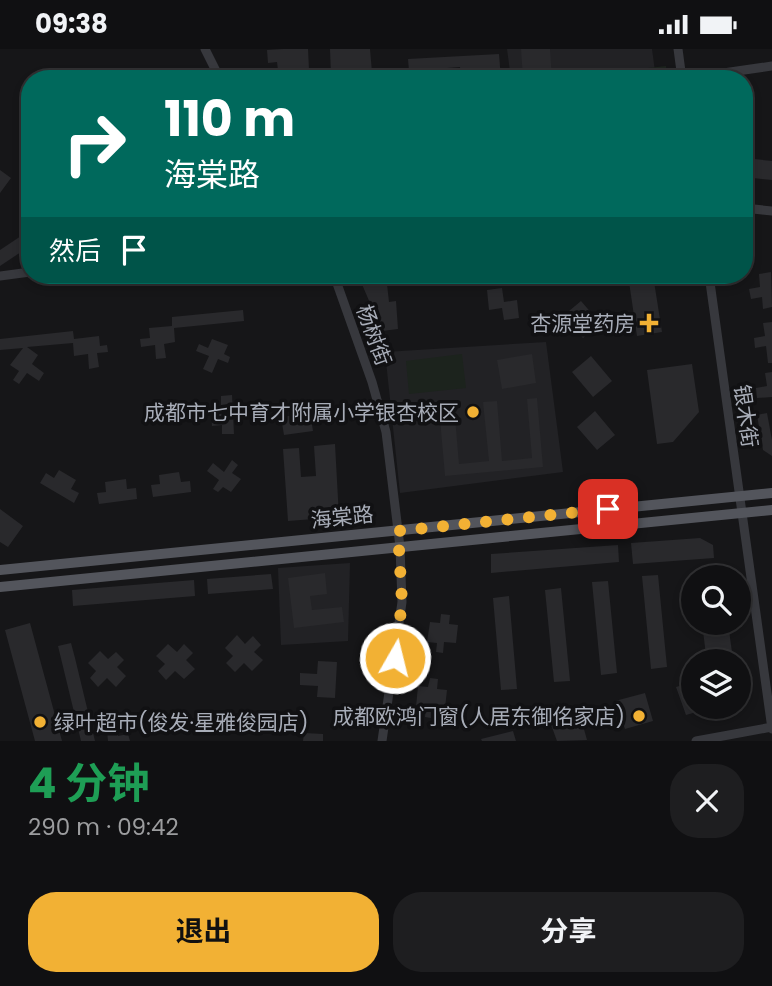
<!DOCTYPE html>
<html lang="zh">
<head>
<meta charset="utf-8">
<style>
	body { margin:0; font-family:Poppins,"Noto Sans SC",sans-serif; background:#1e1e20; color:#f1f3f6; height:100vh; display:flex; flex-direction:column; font-size:26px; white-space:nowrap }
	* { box-sizing:border-box; margin:0 }
	p { font-size:23px; color:#9c9d9f }
	.icon { flex:none; width:38px; height:38px; fill:none; stroke:currentColor; stroke-width:2; stroke-linecap:round; stroke-linejoin:round }
	.map { position:relative; height:692px; overflow:hidden }
	.details { display:flex; flex-direction:column; background:#101012; flex:1 }
	.details>* { flex:none }
	.top-card { position:absolute; left:21px; top:21px; width:732px; height:214px; border-radius:28px; box-shadow:0 4px 10px #0003,0 0 0 2px #303032; background:#00695c; color:#fff; overflow:hidden }
	.fabs { position:absolute; left:681px; top:516px; display:grid; gap:14px }
	.fabs a { display:grid; place-items:center; width:70px; height:70px; border-radius:50%; background:#101012; box-shadow:0 4px 10px #0003,0 0 0 2px #303032; font-size:35px }
	.pin { position:absolute; display:grid; place-items:center; width:60px; height:60px; color:#fff; margin:-30px; border-radius:14px; box-shadow:0 4px 10px #0006 }
	.me { position:absolute; width:77px; margin:-38px; rotate:8deg; stroke-linejoin:round; filter:drop-shadow(0 0 5px #0008) }
	.turn { display:flex; align-items:center; gap:24px; height:147px; padding:0 28px; font-size:32px }
	.turn .icon { width:91px; height:91px; stroke-width:2.5 }
	.turn b { display:block; font-size:49px; line-height:60px }
	.then { display:flex; align-items:center; height:66px; padding:0 28px; background:#0003; gap:14px; font-size:26px }
	.round { display:grid; place-items:center; flex:none; width:74px; height:74px; border-radius:28px; background:#1e1e20 }
	.summary { display:flex; align-items:center; justify-content:space-between; height:119px; padding:0 28px }
	h1 { font-size:42px; font-weight:700; line-height:52px; color:#1e9e55 }
	.action { display:flex; gap:14px; margin-top:auto; padding:14px 28px }
	.action a { flex:1; height:80px; border-radius:28px; background:#f2b134; color:#111; font-size:28px; font-weight:700; line-height:80px; text-align:center }
	.action a+a { background:#1e1e20; color:#f1f3f6 }
	.status { display:flex; justify-content:space-between; align-items:center; height:49px; padding:0 35px; background:#101012; direction:ltr }
	.status svg { height:19px; fill:currentColor }
	.map>svg:first-child { display:block }
	.built { fill:#222225 }
	.green { fill:#1c231d }
	.building { fill:#29292c }
	.lines { fill:none; stroke-linecap:round; stroke-linejoin:round }
	.minor { stroke:#37383d; stroke-width:9 }
	.major { stroke:#53555c; stroke-width:10 }
	.route { stroke:#f2b134; stroke-width:12; stroke-dasharray:0 21.6 }
	.poi-dot { fill:#f2b134; stroke:#111113; stroke-width:2.5 }
	.labels { text-anchor:middle; dominant-baseline:central; stroke-width:7; stroke-linejoin:round; paint-order:stroke }
	.poi-label { font-size:21px; fill:#a8adb8; stroke:#111113; text-anchor:end }
	.street-label { font-size:21px; fill:#a8adb8; stroke:#111113 }
</style>
</head>
<body>
<div class="status"><b>09:38</b><svg viewBox="0 0 49 12"><path d="M0 12V9h3v3zM5 12V6h3v6zM10 12V3h3v9zM15 12V0h3v12zM26 1h20v11H26zM47 4h2v5h-2z"/></svg></div>
<div class="map">
<svg width="772" height="692" viewBox="0 0 772 692">
	<rect width="100%" height="100%" fill="#161618"/>
	<path class="built" d="M 507,0 L 652,0 L 656,30 L 511,30 Z
		M 546,293 L 563,423 L 400,444 L 385,303 Z
		M 350,514 L 348,592 L 281,596 L 278,519 Z"/>
	<path class="green" d="M 666,17 L 667,30 L 649,30 L 648,19 Z
		M 636,22 L 636,30 L 590,30 L 589,26 Z
		M 462,305 L 466,339 L 409,345 L 406,312 Z"/>
	<path class="building" d="M 283,0 L 308,0 L 309,20 L 318,19 L 319,30 L 279,30 L 277,13 L 268,14 L 267,1 Z
		M 330,0 L 370,0 L 372,23 L 331,26 Z
		M 521,0 L 550,0 L 552,30 L 523,30 Z
		M 499,5 L 501,30 L 461,30 L 460,18 L 409,22 L 408,10 Z
		M 745,109 L 772,112 L 772,131 L 744,128 Z
		M 0,121 L 11,129 L 0,144 Z
		M 30,181 L 30,197 L 0,217 L 0,201 Z
		M 771,223 L 772,258 L 763,260 L 762,248 L 751,250 L 749,240 L 760,238 L 759,225 Z
		M 358,226 L 386,226 L 389,253 L 396,252 L 398,280 L 382,282 Z
		M 628,226 L 653,226 L 662,283 L 637,287 Z
		M 502,239 L 504,253 L 517,251 L 519,269 L 504,271 L 502,259 L 489,261 L 487,241 Z
		M 581,252 L 600,274 L 583,289 L 563,267 Z
		M 243,261 L 244,272 L 174,279 L 175,293 L 164,295 L 166,309 L 156,310 L 155,296 L 141,298 L 140,290 L 150,289 L 149,279 L 172,277 L 172,268 Z
		M 772,273 L 772,314 L 768,314 L 766,297 L 755,299 L 754,289 L 765,287 L 763,274 Z
		M 73,282 L 74,290 L 99,287 L 100,297 L 107,296 L 108,303 L 97,304 L 99,318 L 89,320 L 88,305 L 74,307 L 73,294 L 27,298 L 38,306 L 32,315 L 44,324 L 39,332 L 27,324 L 19,335 L 13,331 L 19,322 L 10,316 L 23,299 L 0,301 L 0,290 Z
		M 212,290 L 228,296 L 224,305 L 230,308 L 228,314 L 218,310 L 212,324 L 203,320 L 209,307 L 196,302 L 199,295 L 208,299 Z
		M 532,305 L 536,334 L 502,340 L 497,311 Z
		M 591,307 L 612,332 L 593,348 L 572,323 Z
		M 692,315 L 699,363 L 673,393 L 657,395 L 647,321 Z
		M 772,323 L 772,348 L 757,349 L 756,339 L 767,337 L 765,324 Z
		M 232,346 L 234,385 L 222,385 L 222,376 L 212,377 L 211,356 L 221,356 L 221,347 Z
		M 537,349 L 543,418 L 445,427 L 440,370 L 455,368 L 459,415 L 489,412 L 483,353 L 497,352 L 502,412 L 532,409 L 527,350 Z
		M 595,362 L 615,386 L 597,401 L 577,378 Z
		M 310,364 L 313,382 L 284,386 L 281,368 Z
		M 767,364 L 772,391 L 772,407 L 763,401 L 757,366 Z
		M 335,395 L 339,468 L 288,472 L 283,400 L 299,399 L 301,428 L 316,427 L 314,397 Z
		M 232,411 L 238,416 L 232,424 L 241,430 L 231,443 L 223,438 L 218,443 L 213,440 L 219,431 L 207,422 L 213,414 L 224,423 Z
		M 59,421 L 76,431 L 71,440 L 79,444 L 74,454 L 40,434 L 46,424 L 54,429 Z
		M 179,423 L 181,433 L 190,432 L 191,443 L 153,448 L 151,436 L 160,435 L 159,426 Z
		M 126,430 L 127,440 L 136,439 L 137,450 L 99,455 L 97,444 L 106,443 L 105,433 Z
		M 0,460 L 23,477 L 8,498 L 0,493 Z
		M 700,489 L 713,496 L 714,509 L 633,515 L 631,494 Z
		M 618,496 L 619,513 L 491,524 L 491,505 Z
		M 325,524 L 327,545 L 310,547 L 312,561 L 342,558 L 344,573 L 294,579 L 288,529 Z
		M 271,525 L 273,540 L 208,545 L 207,530 Z
		M 658,526 L 667,618 L 651,620 L 642,527 Z
		M 194,531 L 195,547 L 73,557 L 72,541 Z
		M 608,532 L 617,624 L 601,626 L 592,533 Z
		M 561,539 L 570,632 L 554,633 L 545,541 Z
		M 509,547 L 517,640 L 501,641 L 493,549 Z
		M 441,565 L 450,566 L 449,575 L 458,576 L 456,594 L 444,593 L 443,604 L 436,603 L 437,594 L 427,593 L 430,573 L 440,574 Z
		M 30,574 L 62,692 L 35,692 L 5,581 Z
		M 702,574 L 728,574 L 732,603 L 706,606 Z
		M 237,586 L 245,595 L 253,587 L 261,596 L 254,603 L 263,611 L 252,622 L 244,614 L 235,623 L 226,614 L 233,607 L 225,599 Z
		M 71,594 L 75,609 L 95,692 L 81,692 L 58,597 Z
		M 168,595 L 177,603 L 184,595 L 193,604 L 186,611 L 195,620 L 184,630 L 175,622 L 166,631 L 158,622 L 165,615 L 156,607 Z
		M 100,602 L 108,610 L 116,603 L 124,611 L 117,618 L 126,627 L 116,638 L 107,629 L 98,638 L 90,629 L 96,622 L 88,614 Z
		M 318,612 L 337,613 L 335,649 L 317,648 L 318,637 L 300,636 L 300,624 L 317,625 Z
		M 430,629 L 438,630 L 437,640 L 447,641 L 445,659 L 433,657 L 431,669 L 425,668 L 426,659 L 416,658 L 418,637 L 428,638 Z
		M 693,633 L 693,658 L 707,658 L 707,660 L 686,666 L 676,638 Z
		M 645,644 L 653,672 L 625,680 L 615,652 Z
		M 579,662 L 587,691 L 557,692 L 549,670 Z
		M 116,679 L 118,687 L 128,685 L 130,692 L 108,692 L 107,681 Z
		M 513,682 L 516,692 L 482,692 L 481,690 Z
		M 304,684 L 323,685 L 323,692 L 303,692 Z"/>
	<g class="lines">
		<path class="minor" d="M 205,0 L 220,30
			M 678,0 L 682,30
			M 682,30 L 772,17
			M 744,159 L 772,162
			M 334,226 L 372,333 L 386,383 L 400,498 L 402,553 L 382,692
			M 709,226 L 772,680
			M 0,227 L 30,223
			M 696,692 L 772,678"/>
		<path class="major" d="M 0,521 L 772,444
			M 0,538 L 772,461"/>
	</g>
	<g class="lines">
		<path class="route" d="M 395,609 L 402,553 L 398,482 L 608,460"/>
	</g>
	<g class="poi-dot">
		<path d="M645.5 263.5h7v7h7v7h-7v7h-7v-7h-7v-7h7z"/>
		<circle cx="473" cy="363" r="7"/>
		<circle cx="639" cy="667" r="7"/>
		<circle cx="40" cy="673" r="7"/>
	</g>
	<g class="labels">
		<g class="poi-label">
			<text x="635" y="274">杏源堂药房</text>
			<text x="459" y="363">成都市七中育才附属小学银杏校区</text>
			<text x="625" y="667">成都欧鸿门窗(人居东御佲家店)</text>
			<text x="54" y="673" text-anchor="start">绿叶超市(俊发·星雅俊园店)</text>
		</g>
		<g class="street-label">
			<text transform="translate(374 286) rotate(70)">杨树街</text>
			<text transform="translate(746 367) rotate(82)">银木街</text>
			<text transform="translate(342 468) rotate(-6)">海棠路</text>
		</g>
	</g>
</svg>
<div class="fabs">
<a><svg class="icon" aria-label="search" viewBox="0 0 24 24"><circle cx="10" cy="10" r="6"/><path d="M15 15l6 6"/></svg></a>
<a><svg class="icon" aria-label="layers" viewBox="0 0 24 24"><path d="M12 4l9 5-9 5-9-5zM3 14l9 5 9-5"/></svg></a>
</div>
<div class="pin" style="left:608px;top:460px;background:#d93025"><svg class="icon" aria-label="arrive" viewBox="0 0 24 24"><path d="M6 21V4h12l-3 4 3 4H6"/></svg></div>
<svg class="me" style="left:395px;top:609px" viewBox="-20 -20 40 40"><circle r="17" fill="#f2b134" stroke="#fff" stroke-width="3"/><path d="M0-11L8 9 0 5-8 9z" fill="#fff"/></svg>
<div class="top-card">
<div class="turn"><svg class="icon" aria-label="right" viewBox="0 0 24 24"><path d="M7 20v-9h11M14 6l5 5-5 5"/></svg><div><b>110 m</b>海棠路</div></div>
<div class="then">然后<svg class="icon" aria-label="arrive" viewBox="0 0 24 24"><path d="M6 21V4h12l-3 4 3 4H6"/></svg></div>
</div>
</div>
<section class="details">
<div class="summary"><div><h1>4 分钟</h1><p>290 m · 09:42</p></div><a class="round"><svg class="icon" aria-label="close" viewBox="0 0 24 24"><path d="M6 6l12 12M18 6L6 18"/></svg></a></div>
<div class="action"><a>退出</a><a>分享</a></div>
</section>
</body>
</html>
